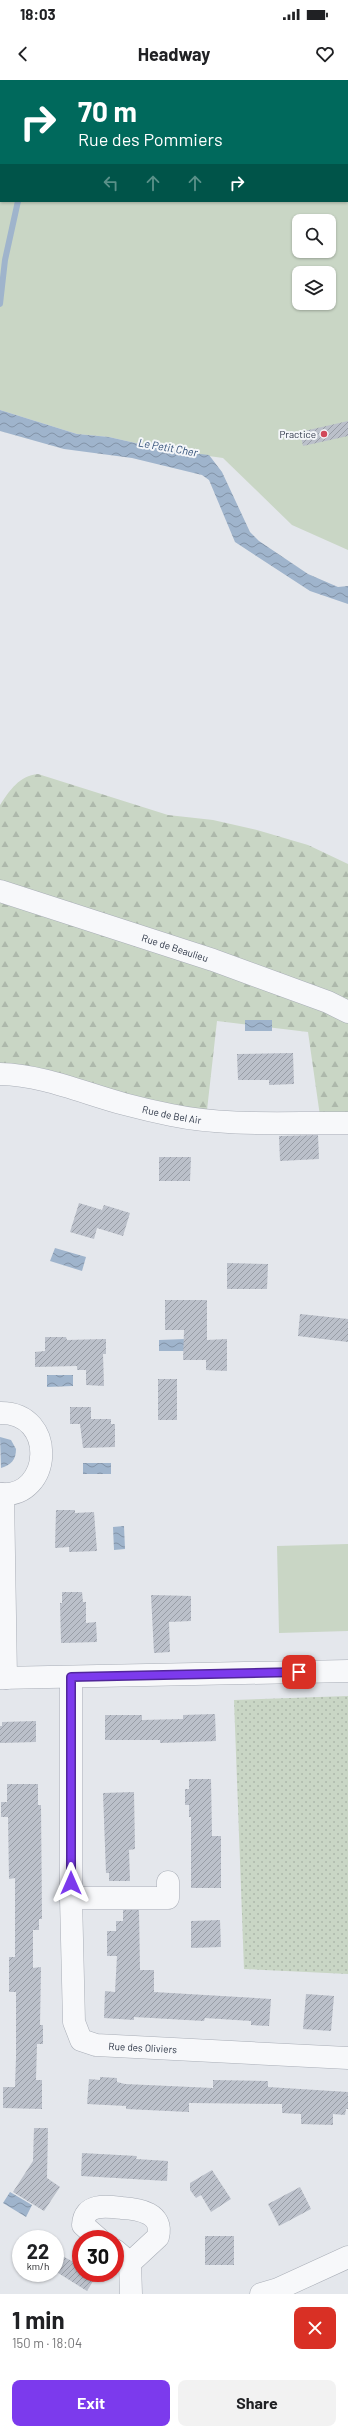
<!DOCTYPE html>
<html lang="en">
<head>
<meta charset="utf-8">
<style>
	body { margin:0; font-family:Barlow,sans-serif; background:#f2f2f2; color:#202124; height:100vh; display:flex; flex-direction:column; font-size:15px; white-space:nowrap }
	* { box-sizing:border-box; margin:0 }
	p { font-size:13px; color:#757577 }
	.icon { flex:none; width:22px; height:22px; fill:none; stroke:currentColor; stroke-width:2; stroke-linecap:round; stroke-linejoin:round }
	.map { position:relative; height:2214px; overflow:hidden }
	.drawer { display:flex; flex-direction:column; background:#fff; flex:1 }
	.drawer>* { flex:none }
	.guide { position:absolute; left:0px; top:0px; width:348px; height:122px; box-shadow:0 1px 3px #0004; background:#00695c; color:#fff; overflow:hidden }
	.controls { position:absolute; left:292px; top:134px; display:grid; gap:8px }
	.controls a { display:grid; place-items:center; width:44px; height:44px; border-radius:8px; background:#fff; box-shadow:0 1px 3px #0004; font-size:20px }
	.speed { position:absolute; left:12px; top:2150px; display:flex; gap:8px; font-size:20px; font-weight:700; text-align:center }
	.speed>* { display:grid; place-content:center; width:52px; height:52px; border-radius:50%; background:#fff; box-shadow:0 1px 3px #0004; line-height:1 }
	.speed small { font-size:10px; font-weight:400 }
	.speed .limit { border:6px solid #d22; background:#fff; color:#111 }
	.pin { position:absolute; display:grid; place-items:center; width:34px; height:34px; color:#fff; margin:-17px; border-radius:8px; box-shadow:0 2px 6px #0006 }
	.me { position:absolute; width:44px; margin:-22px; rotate:0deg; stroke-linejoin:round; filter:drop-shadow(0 0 3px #0008) }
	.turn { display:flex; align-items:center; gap:14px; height:84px; padding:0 12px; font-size:18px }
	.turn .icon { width:52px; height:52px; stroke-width:2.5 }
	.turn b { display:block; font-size:28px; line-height:34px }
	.lanes { display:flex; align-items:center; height:38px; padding:0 12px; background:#0003; justify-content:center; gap:20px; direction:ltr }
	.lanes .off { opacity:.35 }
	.round { display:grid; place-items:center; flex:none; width:42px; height:42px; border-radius:8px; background:#f2f2f2 }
	.head { display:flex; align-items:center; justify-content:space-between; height:68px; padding:0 12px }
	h1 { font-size:24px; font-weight:700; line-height:30px }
	.action { display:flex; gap:8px; margin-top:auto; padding:8px 12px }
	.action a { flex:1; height:46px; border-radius:8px; background:#7c3aed; color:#fff; font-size:16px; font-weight:700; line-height:46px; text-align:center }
	.action a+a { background:#f2f2f2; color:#202124 }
	.status { display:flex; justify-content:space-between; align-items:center; height:28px; padding:0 20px; background:#fff; direction:ltr }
	.status svg { height:11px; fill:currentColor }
	header { display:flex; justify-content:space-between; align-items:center; height:52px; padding:0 12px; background:#fff; font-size:18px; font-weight:700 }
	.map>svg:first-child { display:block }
	.green { fill:#c9d6c5; fill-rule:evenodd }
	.forest { fill:url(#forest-firs) }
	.park { fill:url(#park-dots) }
	.water { fill:url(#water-waves) }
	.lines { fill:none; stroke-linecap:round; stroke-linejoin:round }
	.stream { stroke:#9fb4cc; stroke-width:6 }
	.building { fill:url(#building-hatch) }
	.minor-casing { stroke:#a9aeb7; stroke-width:23 }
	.minor { stroke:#f7f8fa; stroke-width:22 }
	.route-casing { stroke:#51269a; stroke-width:10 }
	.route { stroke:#7c3aed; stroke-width:7 }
	.poi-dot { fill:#d1495b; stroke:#f4f6f9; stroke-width:1.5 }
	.labels { text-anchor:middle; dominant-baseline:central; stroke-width:4; stroke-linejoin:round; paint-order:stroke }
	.poi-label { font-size:10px; fill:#2b3445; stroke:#f4f6f9; text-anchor:end }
	.street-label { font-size:10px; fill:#2b3445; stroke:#f4f6f9 }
	.water-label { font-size:11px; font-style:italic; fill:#34527a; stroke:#f4f6f9 }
</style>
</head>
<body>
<div class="status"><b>18:03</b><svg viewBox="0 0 49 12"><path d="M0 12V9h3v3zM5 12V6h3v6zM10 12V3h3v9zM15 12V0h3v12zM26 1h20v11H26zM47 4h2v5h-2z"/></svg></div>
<header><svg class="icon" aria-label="back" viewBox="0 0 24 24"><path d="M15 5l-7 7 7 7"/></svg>Headway<svg class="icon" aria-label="heart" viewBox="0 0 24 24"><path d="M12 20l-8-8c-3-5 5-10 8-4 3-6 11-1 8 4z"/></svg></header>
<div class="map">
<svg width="348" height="2214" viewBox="0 0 348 2214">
	<defs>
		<pattern id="forest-firs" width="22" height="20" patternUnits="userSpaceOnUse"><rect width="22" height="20" fill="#c9d6c5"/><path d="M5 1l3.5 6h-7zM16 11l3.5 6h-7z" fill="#adb8ab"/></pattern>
		<pattern id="park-dots" width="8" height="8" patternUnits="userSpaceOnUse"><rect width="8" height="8" fill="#c9d6c5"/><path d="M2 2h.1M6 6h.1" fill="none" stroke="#adb8ab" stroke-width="1.8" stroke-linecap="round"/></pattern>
		<pattern id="water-waves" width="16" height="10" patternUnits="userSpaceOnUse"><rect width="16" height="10" fill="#9fb4cc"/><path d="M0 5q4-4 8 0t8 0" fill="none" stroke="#8293a7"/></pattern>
		<pattern id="building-hatch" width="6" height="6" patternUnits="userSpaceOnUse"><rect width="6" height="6" fill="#bbc0ca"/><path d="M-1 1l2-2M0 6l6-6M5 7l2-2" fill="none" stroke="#989da6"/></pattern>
	</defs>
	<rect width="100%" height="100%" fill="#e4e7ec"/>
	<path class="green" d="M 0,0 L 348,0 L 348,470 L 292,445 L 223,378 L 166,370 L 109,357 L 77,354 L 0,330 ZM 1,1 L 347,1 L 347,121 L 1,121 ZM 299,141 L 329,141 L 329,171 L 299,171 ZM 299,193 L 329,193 L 329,223 L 299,223 Z
		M 348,1464 L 348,1551 L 279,1553 L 277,1466 Z"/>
	<path class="forest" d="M 38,694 L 168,735 L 213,740 L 257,750 L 308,765 L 348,784 L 348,1043 L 321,1043 L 308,952 L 217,941 L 206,1039 L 0,994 L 0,725 C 10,710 19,696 38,694 Z"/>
	<path class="park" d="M 348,1616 L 348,1894 L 244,1889 L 234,1620 Z"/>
	<path class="water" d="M 0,330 L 77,354 L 109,357 L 166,370 L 209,375 L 222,392 L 250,452 L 259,461 L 308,494 L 338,507 L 348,506 L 348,524 L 310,511 L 235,462 L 209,400 L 202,395 L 132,378 L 64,369 L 0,351 Z
		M 245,940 L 272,940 L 272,951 L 245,951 Z
		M 55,1168 L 86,1177 L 82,1191 L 50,1181 Z
		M 185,1259 L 185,1271 L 159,1271 L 159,1260 Z
		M 47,1295 L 73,1295 L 73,1306 L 47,1307 Z
		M 0,1357 L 11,1360 L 16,1369 C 16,1380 11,1385 1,1388 Z
		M 83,1383 L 111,1383 L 111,1394 L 83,1394 Z
		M 124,1446 L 125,1469 L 114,1470 L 113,1447 Z
		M 10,2112 L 32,2125 L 26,2137 L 3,2123 Z"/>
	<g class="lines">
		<path class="stream" d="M 37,1 L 38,0
			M 0,224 L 5,180 L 18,121"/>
	</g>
	<path class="building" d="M 348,341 L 348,356 L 303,366 L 300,352 Z
		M 293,973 L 294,1004 L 269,1005 L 269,1000 L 238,1000 L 237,974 Z
		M 318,1055 L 319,1079 L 280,1081 L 279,1056 Z
		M 159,1077 L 191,1077 L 190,1101 L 159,1101 Z
		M 79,1123 L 102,1130 L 104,1125 L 130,1133 L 123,1156 L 97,1148 L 94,1159 L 70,1152 Z
		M 227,1183 L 268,1184 L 267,1209 L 227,1209 Z
		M 165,1220 L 207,1220 L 207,1260 L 227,1259 L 227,1291 L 206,1290 L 206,1280 L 183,1280 L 184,1250 L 165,1250 Z
		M 300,1234 L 348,1239 L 348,1262 L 298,1256 Z
		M 45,1257 L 66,1257 L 67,1260 L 106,1259 L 106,1274 L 103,1274 L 104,1306 L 86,1305 L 86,1290 L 77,1290 L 77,1286 L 35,1287 L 35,1272 L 45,1271 Z
		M 158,1299 L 177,1299 L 177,1340 L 158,1340 Z
		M 70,1327 L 91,1327 L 91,1339 L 111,1339 L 111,1344 L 115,1344 L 115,1367 L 83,1368 L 80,1344 L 70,1344 Z
		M 56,1430 L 75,1430 L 75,1433 L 94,1432 L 97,1471 L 69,1472 L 69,1467 L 55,1468 Z
		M 62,1512 L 82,1512 L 83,1522 L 86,1522 L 86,1543 L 96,1542 L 97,1562 L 61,1563 L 60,1523 L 62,1523 Z
		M 151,1515 L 191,1516 L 191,1541 L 169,1542 L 170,1572 L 154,1573 Z
		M 215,1634 L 216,1661 L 160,1663 L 160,1660 L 105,1660 L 105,1635 L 142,1635 L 142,1640 L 183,1639 L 183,1635 Z
		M 36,1641 L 36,1662 L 0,1663 L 0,1646 L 2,1646 L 2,1642 Z
		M 189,1699 L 211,1699 L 212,1756 L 221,1756 L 221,1808 L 191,1808 L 191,1737 L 189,1737 L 189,1725 L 185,1725 L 185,1709 L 189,1709 Z
		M 7,1704 L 38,1704 L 38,1725 L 41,1725 L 42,1839 L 39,1839 L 39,1850 L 33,1850 L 33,1888 L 41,1887 L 40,1945 L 43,1945 L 43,1964 L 37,1964 L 36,2000 L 42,2000 L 42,2029 L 3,2028 L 3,2007 L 15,2007 L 16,1978 L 16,1912 L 9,1912 L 9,1877 L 15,1877 L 15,1798 L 9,1799 L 8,1737 L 1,1737 L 1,1722 L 7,1722 Z
		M 134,1712 L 135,1769 L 129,1770 L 130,1801 L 109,1801 L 109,1793 L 106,1793 L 103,1713 Z
		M 123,1830 L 139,1830 L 140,1890 L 154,1890 L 154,1912 L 271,1919 L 269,1946 L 251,1945 L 251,1941 L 205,1938 L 204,1941 L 134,1937 L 134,1940 L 104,1938 L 105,1911 L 115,1912 L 117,1876 L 107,1876 L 107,1851 L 116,1851 L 116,1841 L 123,1841 Z
		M 220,1840 L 221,1867 L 191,1868 L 191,1841 Z
		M 306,1914 L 334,1916 L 331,1951 L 303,1949 Z
		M 100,1997 L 117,1998 L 117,2002 L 125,2004 L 213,2008 L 213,2000 L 268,2001 L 268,2007 L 348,2012 L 348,2029 L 346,2029 L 345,2035 L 333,2034 L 333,2045 L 301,2044 L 301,2034 L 282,2033 L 282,2024 L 189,2023 L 189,2032 L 126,2029 L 126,2026 L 87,2024 L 89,1999 L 100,2000 Z
		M 34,2048 L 48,2048 L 47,2098 L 60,2107 L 44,2131 L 13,2112 L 33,2081 Z
		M 82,2073 L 137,2076 L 136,2079 L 168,2081 L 167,2101 L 81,2096 Z
		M 212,2090 L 231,2119 L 211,2132 L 201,2115 L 196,2118 L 190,2110 L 190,2103 Z
		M 300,2107 L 311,2129 L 279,2146 L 268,2124 Z
		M 205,2156 L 234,2156 L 234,2185 L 205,2185 Z
		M 55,2172 L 81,2186 L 81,2193 L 98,2193 L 87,2211 L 55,2191 Z"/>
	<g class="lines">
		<g class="minor-casing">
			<g id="minor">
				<path id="s1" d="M 0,811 L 213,880 L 328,922 L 348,932"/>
				<path id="s2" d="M 0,994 C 43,995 83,1013 124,1024 C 139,1028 156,1032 171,1035 C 228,1047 290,1042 348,1043"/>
				<path d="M 0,1333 C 58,1332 52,1419 0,1414"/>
				<path d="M 3,1414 L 6,1598"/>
				<path id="s3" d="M 71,1597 L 71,1818 L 74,1942 L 81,1960 L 96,1965 L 348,1978"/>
				<path d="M 0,1598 L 348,1591"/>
				<path d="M 71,1818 L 168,1818 L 168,1802"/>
				<path d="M 99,2159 L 83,2145 C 84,2123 106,2126 122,2128 C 139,2129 164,2133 158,2157 L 130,2183"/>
				<path d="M 115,2170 L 130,2183 L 131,2214"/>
				<path d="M 261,2214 L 278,2209 L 348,2177"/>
			</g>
		</g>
		<use href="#minor" class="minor"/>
	</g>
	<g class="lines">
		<g class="route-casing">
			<path id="route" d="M 71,1803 L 71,1597 L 299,1592"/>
		</g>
		<use href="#route" class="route"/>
	</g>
	<circle class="poi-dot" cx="324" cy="354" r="4"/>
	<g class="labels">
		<g class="poi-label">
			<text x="316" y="354">Practice</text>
		</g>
		<g class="street-label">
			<text stroke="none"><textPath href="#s1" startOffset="184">Rue de Beaulieu</textPath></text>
			<text stroke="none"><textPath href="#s2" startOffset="177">Rue de Bel Air</textPath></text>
			<text stroke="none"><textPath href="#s3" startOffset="427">Rue des Oliviers</textPath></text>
		</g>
		<g class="water-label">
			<text transform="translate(168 367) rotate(10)">Le Petit Cher</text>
		</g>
	</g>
</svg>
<div class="controls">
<a><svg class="icon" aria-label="search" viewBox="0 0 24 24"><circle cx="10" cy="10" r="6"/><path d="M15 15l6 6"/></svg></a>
<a><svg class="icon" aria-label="layers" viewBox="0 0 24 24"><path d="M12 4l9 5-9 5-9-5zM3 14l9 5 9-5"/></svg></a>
</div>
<div class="speed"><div>22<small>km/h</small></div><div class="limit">30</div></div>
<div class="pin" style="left:299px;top:1592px;background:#d93025"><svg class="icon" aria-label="arrive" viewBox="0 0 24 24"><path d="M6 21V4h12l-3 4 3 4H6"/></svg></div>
<svg class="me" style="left:71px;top:1803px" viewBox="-20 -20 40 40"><path d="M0-17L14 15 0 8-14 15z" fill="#7c3aed" stroke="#fff" stroke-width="4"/></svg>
<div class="guide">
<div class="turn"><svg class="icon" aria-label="right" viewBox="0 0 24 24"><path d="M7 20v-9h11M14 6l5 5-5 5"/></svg><div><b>70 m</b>Rue des Pommiers</div></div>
<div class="lanes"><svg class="icon off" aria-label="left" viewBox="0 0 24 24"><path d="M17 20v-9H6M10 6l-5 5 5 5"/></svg><svg class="icon off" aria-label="ahead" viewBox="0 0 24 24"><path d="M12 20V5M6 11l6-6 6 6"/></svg><svg class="icon off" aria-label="ahead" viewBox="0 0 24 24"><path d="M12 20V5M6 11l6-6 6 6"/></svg><svg class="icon" aria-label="right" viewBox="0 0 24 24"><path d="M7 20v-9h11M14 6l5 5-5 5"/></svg></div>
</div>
</div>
<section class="drawer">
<div class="head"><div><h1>1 min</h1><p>150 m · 18:04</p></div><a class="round" style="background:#d93025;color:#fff"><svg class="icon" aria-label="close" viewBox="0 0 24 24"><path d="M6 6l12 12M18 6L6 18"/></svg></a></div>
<div class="action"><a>Exit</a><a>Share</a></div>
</section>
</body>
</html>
